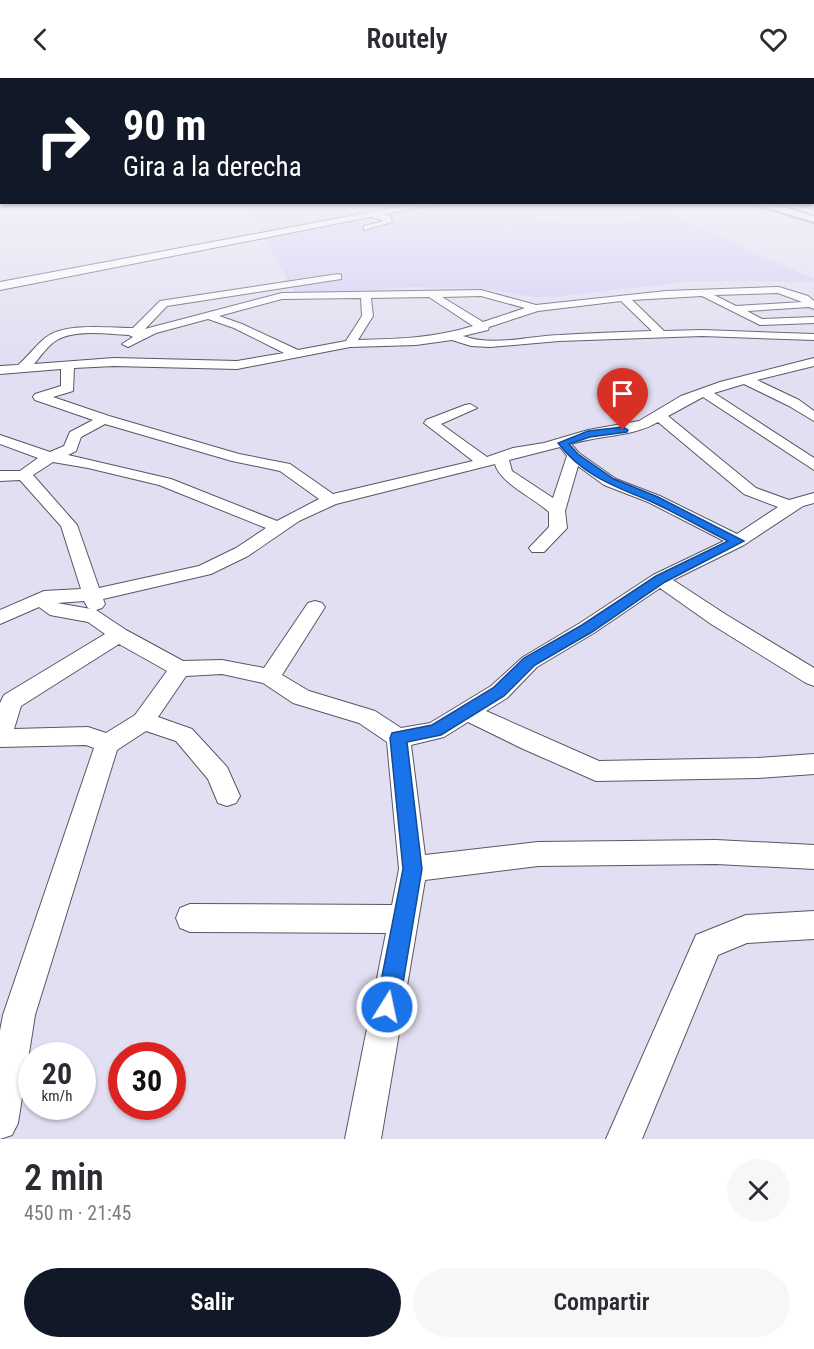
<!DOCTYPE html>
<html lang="es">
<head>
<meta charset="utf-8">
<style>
	body { margin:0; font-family:"Roboto Condensed",sans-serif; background:#f7f7f7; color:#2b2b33; height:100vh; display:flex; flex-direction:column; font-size:22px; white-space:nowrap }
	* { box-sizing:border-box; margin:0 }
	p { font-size:20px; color:#7c7c81 }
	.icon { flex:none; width:33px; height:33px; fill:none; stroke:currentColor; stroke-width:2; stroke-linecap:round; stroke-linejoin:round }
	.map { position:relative; height:1061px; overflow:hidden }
	.panel { display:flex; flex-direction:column; background:#fff; flex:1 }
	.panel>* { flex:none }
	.banner { position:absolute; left:0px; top:0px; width:814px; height:126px; box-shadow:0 2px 4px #0004; background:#111827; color:#fff; overflow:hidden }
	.speed { position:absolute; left:18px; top:964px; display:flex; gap:12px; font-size:30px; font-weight:700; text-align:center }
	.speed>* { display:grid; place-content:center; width:78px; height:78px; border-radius:50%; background:#fff; box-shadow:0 2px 4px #0004; line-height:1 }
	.speed small { font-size:15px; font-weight:400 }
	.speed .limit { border:9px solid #d22; background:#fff; color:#111 }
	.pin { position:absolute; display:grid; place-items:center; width:51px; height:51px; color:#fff; margin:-62px -26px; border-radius:50% 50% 50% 0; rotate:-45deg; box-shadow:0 0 6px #0007 }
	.pin .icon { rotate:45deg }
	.me { position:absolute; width:66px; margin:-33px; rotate:10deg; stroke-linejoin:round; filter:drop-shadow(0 0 4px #0008) }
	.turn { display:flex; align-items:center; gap:21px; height:126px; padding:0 24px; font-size:27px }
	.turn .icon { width:78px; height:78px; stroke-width:2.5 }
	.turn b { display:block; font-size:42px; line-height:51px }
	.round { display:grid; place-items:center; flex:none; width:63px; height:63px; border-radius:32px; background:#f7f7f7 }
	.summary { display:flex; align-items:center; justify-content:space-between; height:102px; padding:0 24px }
	h1 { font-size:36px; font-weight:600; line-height:45px }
	.button { display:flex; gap:12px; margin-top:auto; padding:12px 24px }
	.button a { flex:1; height:69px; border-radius:36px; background:#111827; color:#fff; font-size:24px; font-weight:600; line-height:69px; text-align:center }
	.button a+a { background:#f7f7f7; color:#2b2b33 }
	header { display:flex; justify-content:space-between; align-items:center; height:78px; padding:0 24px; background:#fff; font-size:27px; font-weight:600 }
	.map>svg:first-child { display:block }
	.green { fill:#d3d0f4 }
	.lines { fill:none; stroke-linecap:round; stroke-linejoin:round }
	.minor-casing { stroke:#585766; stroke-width:2 }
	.major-casing { stroke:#585766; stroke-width:2 }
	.highway-casing { stroke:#585766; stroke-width:4 }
	.minor { fill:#fff; fill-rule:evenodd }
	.major { fill:#fff; fill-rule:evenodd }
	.highway { fill:#fff; fill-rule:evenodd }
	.route { fill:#1a73e8; stroke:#114b97; stroke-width:1.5 }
</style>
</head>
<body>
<header><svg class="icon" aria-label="back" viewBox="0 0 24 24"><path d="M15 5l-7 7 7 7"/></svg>Routely<svg class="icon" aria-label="heart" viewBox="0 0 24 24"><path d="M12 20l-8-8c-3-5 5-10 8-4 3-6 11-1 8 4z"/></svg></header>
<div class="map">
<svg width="814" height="1061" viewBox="0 0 814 1061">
	<rect width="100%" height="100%" fill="#e1dff1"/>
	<path class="green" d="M 247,125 L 498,125 L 503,129 C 514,133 526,138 538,140 C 561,144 648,143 668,135 L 814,201 L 814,204 L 692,203 L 555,219 L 535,219 L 485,211 L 415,209 L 296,216 L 261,156 Z
		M 529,125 L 693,124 L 697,128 C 650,138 571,145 524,133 L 522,128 Z"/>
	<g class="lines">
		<g class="minor-casing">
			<path id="minor" d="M 780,124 L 791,124 L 814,133 L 814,137 Z
				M 372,135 L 390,138 L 392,144 L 364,152 L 364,148 L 384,143 L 372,139 Z
				M 338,196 L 341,197 L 341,201 L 167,228 L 145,251 L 282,215 L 481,212 L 536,227 L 666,213 L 779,209 L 808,218 L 814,223 L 814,231 L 809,229 L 747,233 L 762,241 L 814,239 L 814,245 L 760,247 L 702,218 L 632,222 L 664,253 L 702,252 L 814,256 L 814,262 L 702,258 L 559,263 L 490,269 L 471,268 L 452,262 L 416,267 L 350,269 L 237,291 L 114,288 L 74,290 L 73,313 L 53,319 L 109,338 L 239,376 L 290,386 L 333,416 L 473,383 L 424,345 L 426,342 L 465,327 L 470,326 L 477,330 L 441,346 L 487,379 L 513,370 L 544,365 L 588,352 L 639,343 L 681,318 L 720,304 L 814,280 L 814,288 L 757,302 L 799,322 L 814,333 L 814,343 L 789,328 L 744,306 L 714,315 L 814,380 L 814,392 L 703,319 L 668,338 L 756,410 L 789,422 L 814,415 L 814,425 L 803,428 L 744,467 L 673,502 L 725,536 L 814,590 L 814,608 L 806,605 L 711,546 L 660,510 L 594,555 L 537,589 L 507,620 L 486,633 L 599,683 L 757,680 L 814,676 L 814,696 L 757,700 L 596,703 L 521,670 L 468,644 L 444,659 L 411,667 L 425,777 L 538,764 L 716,762 L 814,767 L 814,791 L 716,786 L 538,788 L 425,802 L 381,1061 L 345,1061 L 386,855 L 190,854 L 180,850 L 176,840 L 180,830 L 190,826 L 392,827 L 399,791 L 387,664 L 359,645 L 293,625 L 263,605 L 222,596 L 186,598 L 158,639 L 192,651 L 227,689 L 240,718 L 236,725 L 227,728 L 218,725 L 208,701 L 176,663 L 146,653 L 117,672 L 35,937 L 18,1045 L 12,1057 L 0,1061 L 0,953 L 3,937 L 94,670 L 86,667 L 0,669 L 0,625 L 4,617 L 105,556 L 88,544 L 50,537 L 39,529 L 0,546 L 0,532 L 44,513 L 81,511 L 61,448 L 20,402 L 0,403 L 0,393 L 20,393 L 38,380 L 0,366 L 0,357 L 50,374 L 64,368 L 70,354 L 93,342 L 35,322 L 33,319 L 35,316 L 61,308 L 61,291 L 0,296 L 0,288 L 18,287 C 28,279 35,268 45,260 C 64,244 109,250 133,250 L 160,223 ZM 778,215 L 802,224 L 736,228 L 714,217 ZM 481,218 L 525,230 L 483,244 L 442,219 ZM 429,219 L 473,248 C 435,260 397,261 358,262 L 373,238 L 371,220 ZM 361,220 L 362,238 L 346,263 L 298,272 L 242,246 L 219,238 L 282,221 ZM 621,223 L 652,253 C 621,254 590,255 560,257 C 529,258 492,269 463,258 L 488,252 L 489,249 L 538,233 ZM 208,241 L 234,250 L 284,275 L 237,283 L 114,280 L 34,286 C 41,278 48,267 57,262 C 76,251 108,256 129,257 L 133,259 L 122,266 L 128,269 L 156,255 ZM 658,344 L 744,416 L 778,429 L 737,456 L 660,418 L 616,401 L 579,375 L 571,366 C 599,357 633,359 658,344 ZM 105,346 L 232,383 L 280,393 L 319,421 L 277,443 L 171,401 L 68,377 L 76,373 L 81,359 ZM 560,369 L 567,378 L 553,420 L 512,393 L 509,382 ZM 53,384 L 88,390 L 159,407 L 266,450 L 236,470 L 199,488 L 99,510 L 77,447 L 33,397 ZM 495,386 C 500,405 534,420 549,434 L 549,449 L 529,470 L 532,474 L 544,474 L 567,450 L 565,433 L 578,388 L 604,407 L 648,424 L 724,463 L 653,497 L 580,545 L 523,579 L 491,608 L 430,645 L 401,650 L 375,633 L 309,613 L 282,597 L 325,529 L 322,525 L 315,523 L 308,525 L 264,590 L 222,582 L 183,583 L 126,552 L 96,532 L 102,530 L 105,526 L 103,521 L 211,496 L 248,478 L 299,443 L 336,426 ZM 84,523 L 88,530 L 91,531 L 57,525 ZM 119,566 L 167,593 L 135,637 L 106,655 L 88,649 L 14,651 L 21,628 Z
				M 814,833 L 814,861 L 747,865 L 718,877 L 642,1061 L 606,1061 L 696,857 L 746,837 Z"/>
		</g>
		<g class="major-casing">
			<path id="major" d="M 425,124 L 446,124 L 0,212 L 0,204 Z"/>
		</g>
		<g class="highway-casing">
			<path id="highway" d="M 748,124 L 766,124 L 814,138 L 814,144 Z"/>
		</g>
		<use href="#minor" class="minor"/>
		<use href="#major" class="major"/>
		<use href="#highway" class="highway"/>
	</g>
	<linearGradient id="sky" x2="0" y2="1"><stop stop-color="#89a8d7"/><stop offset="0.45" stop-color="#f2f1f9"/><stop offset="1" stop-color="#f2f1f9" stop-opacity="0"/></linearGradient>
	<rect width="814" height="273" fill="url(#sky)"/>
	<path class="route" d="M 623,349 L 628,352 L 627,354 L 590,359 L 569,366 L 578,376 L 614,401 L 658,419 L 744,463 L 665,504 L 592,554 L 535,587 L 504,618 L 441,657 L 407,664 L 422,791 L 399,929 L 395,937 L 387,940 L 380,937 L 376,929 L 403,791 L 390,660 L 392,655 L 432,647 L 493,610 L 524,580 L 582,547 L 656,498 L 728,463 C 702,450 676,435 650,423 C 614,408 582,397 558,365 L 588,353 Z"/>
</svg>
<div class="speed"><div>20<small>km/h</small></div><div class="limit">30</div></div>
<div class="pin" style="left:623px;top:352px;background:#d93025"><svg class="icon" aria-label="arrive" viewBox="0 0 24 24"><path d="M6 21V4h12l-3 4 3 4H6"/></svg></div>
<svg class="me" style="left:387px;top:929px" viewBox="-20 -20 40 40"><circle r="17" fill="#1a73e8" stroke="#fff" stroke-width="3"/><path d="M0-11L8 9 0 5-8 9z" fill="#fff"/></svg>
<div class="banner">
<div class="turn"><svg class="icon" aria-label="right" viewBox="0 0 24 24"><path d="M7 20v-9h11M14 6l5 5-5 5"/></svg><div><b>90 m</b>Gira a la derecha</div></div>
</div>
</div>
<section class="panel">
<div class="summary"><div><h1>2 min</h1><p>450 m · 21:45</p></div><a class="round"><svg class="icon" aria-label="close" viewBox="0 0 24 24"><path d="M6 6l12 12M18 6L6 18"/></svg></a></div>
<div class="button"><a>Salir</a><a>Compartir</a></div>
</section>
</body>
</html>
